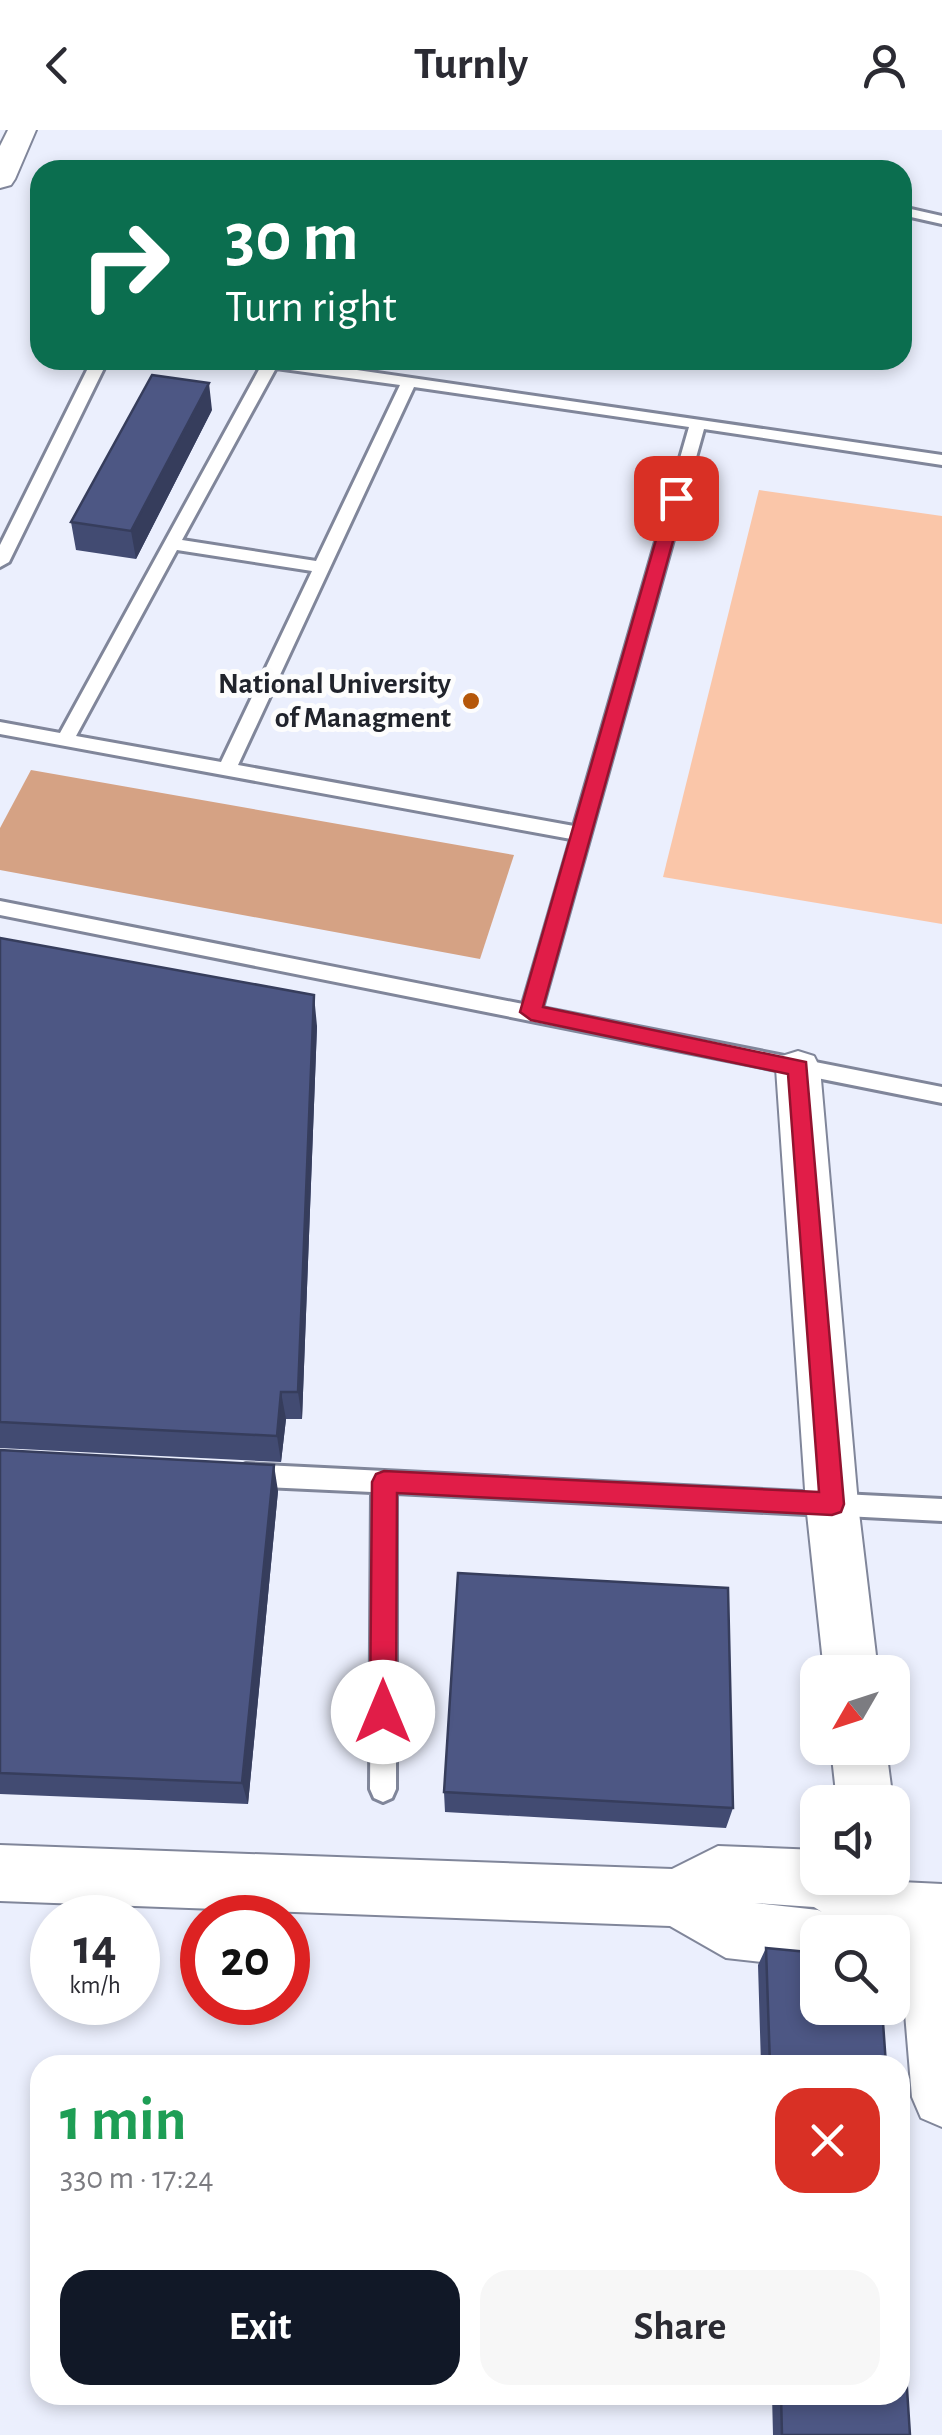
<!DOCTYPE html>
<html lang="en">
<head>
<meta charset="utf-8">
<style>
	body { margin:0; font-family:"Alegreya Sans",sans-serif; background:#f7f7f7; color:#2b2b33; height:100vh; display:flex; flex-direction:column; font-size:38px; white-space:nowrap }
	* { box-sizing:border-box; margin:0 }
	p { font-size:32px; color:#7c7c81 }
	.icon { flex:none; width:55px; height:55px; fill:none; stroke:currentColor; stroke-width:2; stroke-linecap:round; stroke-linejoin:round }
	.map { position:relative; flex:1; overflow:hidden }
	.side { position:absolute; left:30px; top:1925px; width:880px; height:350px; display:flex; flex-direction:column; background:#fff; border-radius:30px; box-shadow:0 5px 15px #0003 }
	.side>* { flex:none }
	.banner { position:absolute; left:30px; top:30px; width:882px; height:210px; border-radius:30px; box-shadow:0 5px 15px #0003; background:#0b6e4f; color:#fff; overflow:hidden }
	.needle { width:65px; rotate:231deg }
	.fabs { position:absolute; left:800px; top:1525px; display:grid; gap:20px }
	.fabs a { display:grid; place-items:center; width:110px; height:110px; border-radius:20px; background:#fff; box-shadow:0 5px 15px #0003; font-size:50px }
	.speed { position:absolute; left:30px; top:1765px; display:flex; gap:20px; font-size:50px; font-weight:700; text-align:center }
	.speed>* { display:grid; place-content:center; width:130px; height:130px; border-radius:50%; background:#fff; box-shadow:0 5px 15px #0003; line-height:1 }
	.speed small { font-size:25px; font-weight:400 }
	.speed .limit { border:15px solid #d22; background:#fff; color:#111 }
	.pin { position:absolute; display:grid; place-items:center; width:85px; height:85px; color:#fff; margin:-42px; border-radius:20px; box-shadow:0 5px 15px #0006 }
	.me { position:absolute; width:110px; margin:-55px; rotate:0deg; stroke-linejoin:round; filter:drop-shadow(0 0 8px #0008) }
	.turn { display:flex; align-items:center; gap:35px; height:210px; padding:0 30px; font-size:45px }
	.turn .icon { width:130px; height:130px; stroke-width:2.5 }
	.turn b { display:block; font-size:70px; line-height:85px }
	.round { display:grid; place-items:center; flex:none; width:105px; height:105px; border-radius:30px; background:#f7f7f7 }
	.overview { display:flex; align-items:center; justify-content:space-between; height:170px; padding:0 30px }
	h1 { font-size:60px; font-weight:600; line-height:75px; color:#1e9e55 }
	.action { display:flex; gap:20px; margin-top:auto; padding:20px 30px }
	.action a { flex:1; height:115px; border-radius:30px; background:#111827; color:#fff; font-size:40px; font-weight:600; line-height:115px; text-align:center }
	.action a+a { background:#f7f7f7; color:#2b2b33 }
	header { display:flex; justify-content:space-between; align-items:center; height:130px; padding:0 30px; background:#fff; font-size:45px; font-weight:600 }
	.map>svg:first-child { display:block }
	.green { fill:#fac6a9 }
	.water { fill:#d5a284 }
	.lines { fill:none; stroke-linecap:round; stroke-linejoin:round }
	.service-casing { stroke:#80869a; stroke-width:6 }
	.minor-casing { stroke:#80869a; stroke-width:4 }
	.service { fill:#fff; fill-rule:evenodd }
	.minor { fill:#fff; fill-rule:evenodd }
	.wall { fill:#424b72 }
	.shaded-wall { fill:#363d5c }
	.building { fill:#4d5784; stroke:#363d5c; stroke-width:2.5 }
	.route { fill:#e11d48; stroke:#92132f; stroke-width:2.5 }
	.poi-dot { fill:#b55709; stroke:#fdfdfd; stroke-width:4 }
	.labels { text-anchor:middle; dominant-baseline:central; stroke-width:10; stroke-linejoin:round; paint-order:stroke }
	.poi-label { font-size:30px; font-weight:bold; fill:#21242c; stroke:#fdfdfd; text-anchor:end }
</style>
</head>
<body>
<header><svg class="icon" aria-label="back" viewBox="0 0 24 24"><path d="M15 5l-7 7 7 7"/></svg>Turnly<svg class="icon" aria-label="person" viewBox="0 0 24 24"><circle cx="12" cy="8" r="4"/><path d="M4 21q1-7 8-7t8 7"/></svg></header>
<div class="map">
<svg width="942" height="2305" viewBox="0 0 942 2305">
	<rect width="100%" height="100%" fill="#ebeffd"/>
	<path class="green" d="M 759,360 L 942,386 L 942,794 L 663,747 Z"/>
	<path class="water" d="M 31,640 L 514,725 L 480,829 L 0,740 L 0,698 Z"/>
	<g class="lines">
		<g class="service-casing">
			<path id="service" d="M 902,77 L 942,86 L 942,94 L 902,85 Z
				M 92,230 L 108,230 L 9,432 L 0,437 L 0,415 Z
				M 247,230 L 288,230 L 942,325 L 942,335 L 704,299 L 542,878 L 942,957 L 942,973 L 0,785 L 0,771 L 523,874 L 571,709 L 0,604 L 0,592 L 60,603 L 261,236 ZM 276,238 L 400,255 L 316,431 L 182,410 ZM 414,257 L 689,297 L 574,696 L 238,635 ZM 177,420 L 312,441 L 221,632 L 76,606 Z
				M 246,1334 L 942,1369 L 942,1391 L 396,1363 L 396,1659 L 392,1668 L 383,1672 L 374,1668 L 370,1659 L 372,1362 L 246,1356 L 238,1352 L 234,1345 L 238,1338 Z"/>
		</g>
		<g class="minor-casing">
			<path id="minor" d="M 8,0 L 36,0 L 15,49 L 11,55 L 0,58 L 0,16 Z
				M 798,921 L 814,926 L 820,938 L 858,1374 L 878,1542 L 824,1542 L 806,1374 L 776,938 L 782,926 Z
				M 831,1618 L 886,1618 L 893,1672 L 892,1673 L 837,1672 Z
				M 0,1715 L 672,1739 L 718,1716 L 818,1720 L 818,1748 L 942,1754 L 942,1997 L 921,1988 L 912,1967 L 899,1811 L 892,1810 L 892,1802 L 858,1802 L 840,1792 L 844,1802 L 818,1802 L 818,1838 L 726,1828 L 670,1796 L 0,1771 ZM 755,1773 L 814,1777 L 822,1782 L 818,1780 Z"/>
		</g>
		<use href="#service" class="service"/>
		<use href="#minor" class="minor"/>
	</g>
	<path class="wall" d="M 212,280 L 136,429 L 76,420 L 71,392 Z
		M 0,808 L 317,896 L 302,1289 L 286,1289 L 281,1332 L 0,1318 Z
		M 0,1320 L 278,1361 L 248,1674 L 0,1664 Z
		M 444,1662 L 733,1678 L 726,1698 L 445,1682 Z
		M 766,1818 L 886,1935 L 761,1935 L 758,1835 Z
		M 772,2265 L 900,2265 L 910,2305 L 773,2305 Z"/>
	<path class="shaded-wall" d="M 209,253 L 212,280 L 136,429 L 131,401 Z
		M 314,865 L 317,896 L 302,1289 L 298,1262 Z
		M 281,1262 L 286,1289 L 281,1332 L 277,1306 Z
		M 274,1335 L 278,1361 L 248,1674 L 242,1653 Z"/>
	<path class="building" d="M 152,245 L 209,253 L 131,401 L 71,392 Z
		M 0,808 L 314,865 L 298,1262 L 281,1262 L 277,1306 L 0,1292 Z
		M 0,1320 L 274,1335 L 242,1653 L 0,1643 Z
		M 458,1443 L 728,1458 L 733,1678 L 444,1662 Z
		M 766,1818 L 818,1823 L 818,1878 L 882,1878 L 886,1935 L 770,1935 Z
		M 900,2150 L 910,2305 L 782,2305 L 781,2265 L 900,2265 Z"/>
	<path class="route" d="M 676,362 L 685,368 L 543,877 L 806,932 L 844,1374 L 841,1382 L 832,1385 L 397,1363 L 396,1582 L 392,1591 L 383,1595 L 374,1591 L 370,1582 L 372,1352 L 376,1344 L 384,1341 L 819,1362 L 788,944 L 531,890 L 520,882 L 668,368 Z"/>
	<circle class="poi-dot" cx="471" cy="571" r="10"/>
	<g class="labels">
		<g class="poi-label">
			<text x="451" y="554">National University<tspan x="451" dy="34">of Managment</tspan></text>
		</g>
	</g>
</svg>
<div class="fabs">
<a><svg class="needle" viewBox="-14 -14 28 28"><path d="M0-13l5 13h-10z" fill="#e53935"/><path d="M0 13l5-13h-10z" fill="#7c7c81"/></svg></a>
<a><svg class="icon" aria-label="sound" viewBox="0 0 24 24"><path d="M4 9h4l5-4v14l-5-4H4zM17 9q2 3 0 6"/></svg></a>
<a><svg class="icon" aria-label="search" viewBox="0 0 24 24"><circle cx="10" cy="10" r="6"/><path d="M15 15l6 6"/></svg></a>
</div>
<div class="speed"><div>14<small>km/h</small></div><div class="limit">20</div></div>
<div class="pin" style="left:676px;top:368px;background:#d93025"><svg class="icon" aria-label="arrive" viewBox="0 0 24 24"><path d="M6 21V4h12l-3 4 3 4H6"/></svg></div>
<svg class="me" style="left:383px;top:1582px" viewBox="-20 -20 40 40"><circle r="19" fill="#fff"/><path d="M0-13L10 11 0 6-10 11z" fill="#e11d48"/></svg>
<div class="banner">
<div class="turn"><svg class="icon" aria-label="right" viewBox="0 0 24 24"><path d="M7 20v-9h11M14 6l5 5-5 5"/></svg><div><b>30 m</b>Turn right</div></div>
</div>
<section class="side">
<div class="overview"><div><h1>1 min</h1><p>330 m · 17:24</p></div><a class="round" style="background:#d93025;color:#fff"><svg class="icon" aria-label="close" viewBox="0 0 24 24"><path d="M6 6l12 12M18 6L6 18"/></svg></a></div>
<div class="action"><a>Exit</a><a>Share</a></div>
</section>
</div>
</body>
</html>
